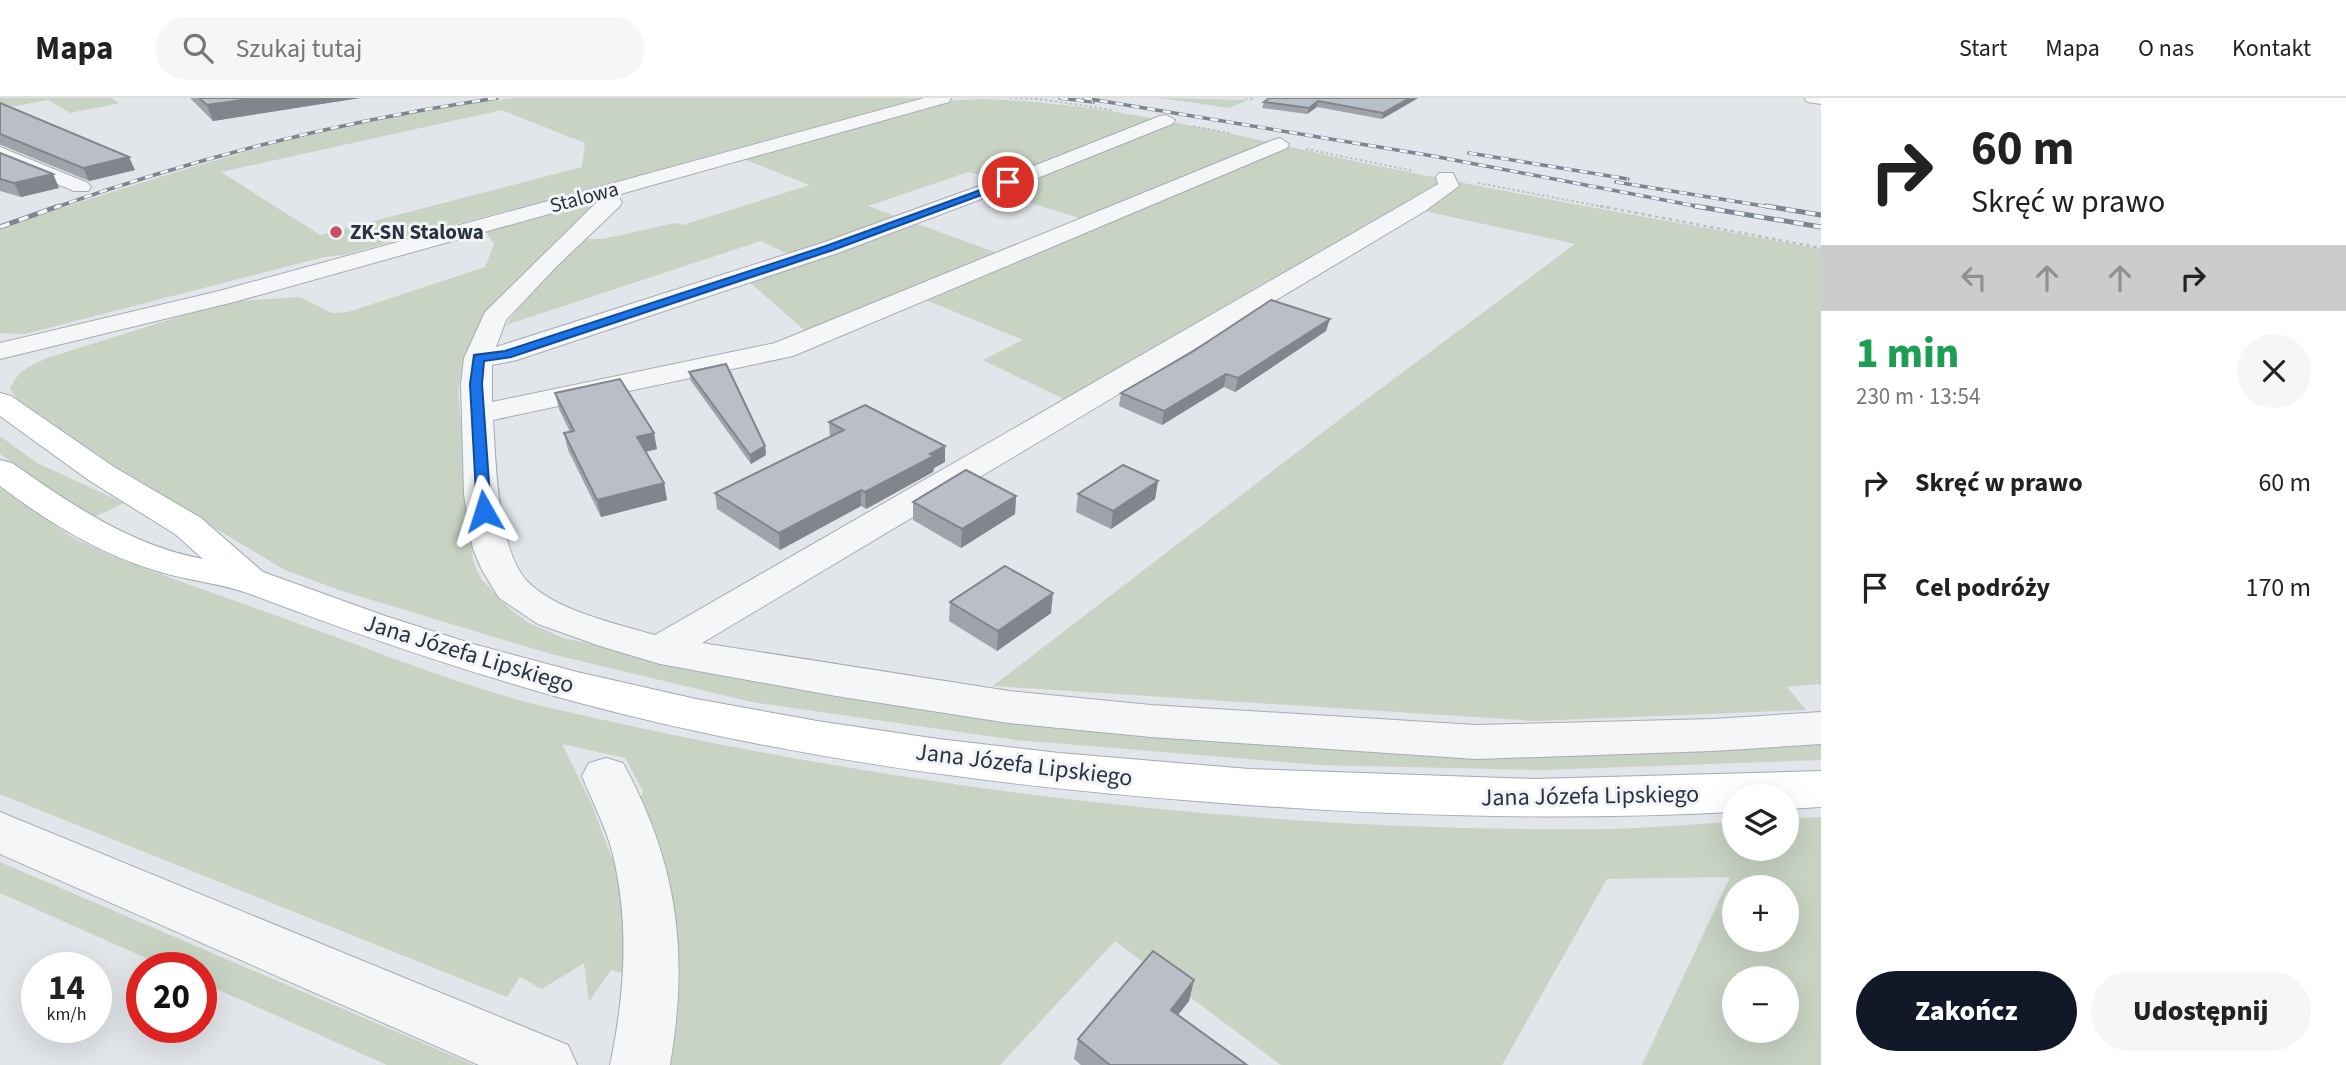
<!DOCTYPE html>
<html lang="pl">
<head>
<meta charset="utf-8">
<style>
	body { margin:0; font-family:"Source Sans 3",sans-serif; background:#f6f6f6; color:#222; height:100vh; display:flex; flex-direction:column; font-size:26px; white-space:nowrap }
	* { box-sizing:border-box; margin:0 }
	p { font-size:23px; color:#767676 }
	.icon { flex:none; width:38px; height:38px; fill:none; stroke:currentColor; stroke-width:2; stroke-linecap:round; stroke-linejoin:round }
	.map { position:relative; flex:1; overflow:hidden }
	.drawer { display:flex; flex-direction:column; background:#fff; width:525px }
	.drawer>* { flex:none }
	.guide { background:#fff; color:#222; overflow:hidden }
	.controls { position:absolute; left:1722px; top:686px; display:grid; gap:14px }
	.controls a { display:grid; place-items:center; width:77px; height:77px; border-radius:50%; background:#fff; box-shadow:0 7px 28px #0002; font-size:35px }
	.speed { position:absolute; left:21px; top:854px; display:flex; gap:14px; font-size:35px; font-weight:700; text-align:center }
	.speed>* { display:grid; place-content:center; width:91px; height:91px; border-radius:50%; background:#fff; box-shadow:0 7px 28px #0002; line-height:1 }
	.speed small { font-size:18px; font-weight:400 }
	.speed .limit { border:10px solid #d22; background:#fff; color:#111 }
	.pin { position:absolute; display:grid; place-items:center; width:60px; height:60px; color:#fff; margin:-30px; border:4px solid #fff; border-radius:50%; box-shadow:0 2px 7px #0007 }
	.me { position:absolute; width:77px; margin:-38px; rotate:354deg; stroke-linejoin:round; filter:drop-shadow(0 0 5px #0008) }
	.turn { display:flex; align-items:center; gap:24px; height:147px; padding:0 35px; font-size:32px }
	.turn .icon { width:91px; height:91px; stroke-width:2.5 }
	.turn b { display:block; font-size:49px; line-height:60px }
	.lanes { display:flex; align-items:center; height:66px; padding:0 35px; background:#0003; justify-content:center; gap:35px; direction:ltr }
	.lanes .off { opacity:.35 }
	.round { display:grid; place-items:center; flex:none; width:74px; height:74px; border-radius:37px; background:#f6f6f6 }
	.summary { display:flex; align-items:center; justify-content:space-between; height:119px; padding:0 35px }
	h1 { font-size:42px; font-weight:800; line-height:52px; color:#1e9e55 }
	.button { display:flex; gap:14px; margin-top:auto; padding:14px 35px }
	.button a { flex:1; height:80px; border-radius:42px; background:#111827; color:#fff; font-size:28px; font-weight:800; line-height:80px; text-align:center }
	.button a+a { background:#f6f6f6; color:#222 }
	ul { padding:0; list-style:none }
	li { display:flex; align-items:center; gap:21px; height:105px; padding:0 35px }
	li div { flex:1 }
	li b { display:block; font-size:26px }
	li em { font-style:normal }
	header { display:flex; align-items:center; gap:42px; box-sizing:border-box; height:98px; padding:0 35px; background:#fff; border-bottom:2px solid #e0e0e0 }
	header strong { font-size:33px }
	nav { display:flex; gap:38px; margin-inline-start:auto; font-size:24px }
	.search { width:490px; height:63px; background:#f6f6f6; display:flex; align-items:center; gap:18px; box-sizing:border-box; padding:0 24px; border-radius:38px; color:#767676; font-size:26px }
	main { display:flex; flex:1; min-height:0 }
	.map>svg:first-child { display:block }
	.green { fill:#c8d3c4; fill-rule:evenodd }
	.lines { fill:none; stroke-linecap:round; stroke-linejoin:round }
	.minor-casing { stroke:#a7acb3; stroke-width:2 }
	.major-casing { stroke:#a2aab4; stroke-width:2 }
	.path-far1 { stroke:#bcbfc4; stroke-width:2; stroke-dasharray:2.5 2.5; stroke-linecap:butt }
	.path { stroke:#bcbfc4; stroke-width:2.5; stroke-dasharray:3.5 3.5; stroke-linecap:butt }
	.minor { fill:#f5f6f8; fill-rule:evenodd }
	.major { fill:#fff; fill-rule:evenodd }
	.rail-far1-casing { stroke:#7d8592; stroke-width:3.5 }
	.rail-casing { stroke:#7d8592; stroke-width:5 }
	.rail-far1 { stroke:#f2f4f7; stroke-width:2.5; stroke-dasharray:8; stroke-linecap:butt }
	.rail { stroke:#f2f4f7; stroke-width:3.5; stroke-dasharray:10; stroke-linecap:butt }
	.wall { fill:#a0a3aa }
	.shaded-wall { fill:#82858b }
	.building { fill:#babec6; stroke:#82858b; stroke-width:2 }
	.route { fill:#1a73e8; stroke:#114b97; stroke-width:2 }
	.poi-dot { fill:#c55163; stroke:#f2f4f7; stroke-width:2.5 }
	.labels { text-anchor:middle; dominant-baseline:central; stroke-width:6; stroke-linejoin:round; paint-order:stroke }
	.far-street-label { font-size:21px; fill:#2b3340; stroke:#f2f4f7 }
	.far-poi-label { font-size:21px; font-weight:bold; fill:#2b3340; stroke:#f2f4f7; text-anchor:start }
	.street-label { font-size:24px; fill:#2b3340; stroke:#f2f4f7 }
</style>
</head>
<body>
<header>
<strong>Mapa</strong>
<div class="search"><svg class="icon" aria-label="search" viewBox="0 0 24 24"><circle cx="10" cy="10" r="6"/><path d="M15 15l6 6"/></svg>Szukaj tutaj</div>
<nav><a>Start</a><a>Mapa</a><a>O nas</a><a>Kontakt</a></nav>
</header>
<main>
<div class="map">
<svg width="1821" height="967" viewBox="0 0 1821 967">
	<rect width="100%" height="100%" fill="#e2e5e9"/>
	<path class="green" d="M 0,0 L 110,0 L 120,5 L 70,15 L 48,2 L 0,11 Z
		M 514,0 L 921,0 L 343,157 L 324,159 L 25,236 L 0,235 L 0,130 C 170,75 336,19 514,0 ZM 502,12 L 585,45 L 582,69 L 320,137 L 221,74 Z
		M 1160,0 L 1247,2 L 1230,10 Z
		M 981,1 C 1113,4 1248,41 1378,68 C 1525,98 1673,124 1821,151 L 1821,588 L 1818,586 L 1787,589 L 1806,612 L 1536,623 L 993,588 L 1348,315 L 1575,146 L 1406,109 L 1072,305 L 983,262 L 1023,242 L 909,195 L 810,237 L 747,182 L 801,162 L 761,143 L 506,227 L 525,201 L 582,141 L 603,141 L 675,125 L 683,127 L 810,87 L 741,60 L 945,3 ZM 968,74 L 1015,86 L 996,94 L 1085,122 L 1003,157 L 868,108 Z
		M 593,103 L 600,104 L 466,259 L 458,291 L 473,463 L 481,481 L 511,512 L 529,525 L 563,540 L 737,577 L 893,604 L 1821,641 L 1821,662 L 1542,672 L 1319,667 L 1016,642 L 752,604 L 551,556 L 342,493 L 285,472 L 118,372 L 17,301 L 10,291 C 17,273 30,268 47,260 L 226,204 L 300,199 L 332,215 L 348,214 L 485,169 L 494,146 L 484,132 Z
		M 0,338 L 37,365 L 124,405 L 91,421 L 0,356 Z
		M 0,390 L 73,440 L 114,459 C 184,485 255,510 325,535 C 398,562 471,591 546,609 C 893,690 1253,735 1610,731 C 1651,730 1693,726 1734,724 L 1734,751 L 1787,751 L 1787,721 L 1821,719 L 1821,967 L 1642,967 L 1730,779 L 1607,781 L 1502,967 L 1281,967 L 1115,843 L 1000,967 L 664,967 L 638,708 L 643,693 L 625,660 L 562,646 L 591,705 L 622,786 L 626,837 L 624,875 L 611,872 L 589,904 L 584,865 L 542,891 L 520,879 L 507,899 L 0,696 ZM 1734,789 L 1787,789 L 1787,842 L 1734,842 ZM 1734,880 L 1787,880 L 1787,933 L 1734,933 Z
		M 0,764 L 474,967 L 387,967 L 201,884 L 201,870 L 168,870 L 0,795 Z"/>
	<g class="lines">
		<g class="minor-casing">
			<path id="minor" d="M 924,0 L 951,0 L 949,4 L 617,97 L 622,104 L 619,109 L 557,168 L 506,222 L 496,249 L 822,145 L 1026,71 L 1160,18 L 1166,17 L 1175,22 L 1172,26 L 1040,79 L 838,155 L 517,262 L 492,267 L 492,304 L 775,245 L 1273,42 L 1280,40 L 1289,46 L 1287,50 L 793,258 L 493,322 C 496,365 497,450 527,483 C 554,512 617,526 655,537 L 1409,103 L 1438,86 L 1436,79 L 1439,75 L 1453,75 L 1459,88 L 1425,113 L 702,545 L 1009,593 L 1151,607 L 1476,627 L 1713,621 L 1821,614 L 1821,646 L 1713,653 L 1476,661 L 1151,639 L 1009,625 L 836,598 L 660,566 L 600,548 L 538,526 L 499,500 L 482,472 L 473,451 L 464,397 L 461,286 L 464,260 L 485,214 L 599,102 L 234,204 L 0,261 L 0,245 L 219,193 Z
				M 1805,0 L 1821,0 L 1821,6 L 1807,4 Z
				M 0,49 L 88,85 L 91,89 L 88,93 L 74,93 L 0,62 Z
				M 606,660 L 623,665 C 678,766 689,855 670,967 L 610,967 C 625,897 630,824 612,753 C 605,727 592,703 582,678 L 589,665 Z
				M 0,714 L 568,947 L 577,967 L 479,967 L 0,756 Z"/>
		</g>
		<g class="major-casing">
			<path id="major" d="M 0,295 L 11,298 L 114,369 L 201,420 L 263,474 L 385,518 L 473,546 L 577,574 L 696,601 L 817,623 L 938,641 L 1059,655 L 1249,671 L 1535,681 L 1821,673 L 1821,709 L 1787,711 L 1787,698 L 1734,698 L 1734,714 C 1555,723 1375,718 1196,703 C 988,687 778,658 576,604 C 466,574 359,537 253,497 C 222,485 188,483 157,473 C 99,456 48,424 0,388 L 0,362 L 12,365 C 70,406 132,448 203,461 L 175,436 L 90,383 L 0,318 Z"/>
		</g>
		<path class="path-far1" d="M 1010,0 L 1039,1 L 1112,12
			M 1245,0 L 1253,1
			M 1193,28 L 1229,35
			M 1306,51 L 1414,73
			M 1478,85 L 1609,110"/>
		<path class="path" d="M 1600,108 L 1821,150"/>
		<use href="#minor" class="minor"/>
		<use href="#major" class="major"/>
		<g class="rail-far1-casing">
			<path id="rail-far1" d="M 1060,0 L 1093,4
				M 1084,0 L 1433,58 L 1706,110
				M 1469,55 L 1628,81
				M 1616,84 L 1776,110
				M 54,110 C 198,59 346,22 497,0"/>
		</g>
		<g class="rail-casing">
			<path id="rail" d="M 1695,108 L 1821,129
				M 1766,108 L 1821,117
				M 0,129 L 59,108"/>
		</g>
		<use href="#rail-far1" class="rail-far1"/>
		<use href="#rail" class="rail"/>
	</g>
	<path class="wall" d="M 190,0 L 360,0 L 213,23 Z
		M 1269,0 L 1418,0 L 1382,21 L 1317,9 L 1307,16 L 1262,10 L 1264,4 Z
		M 0,5 L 135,72 L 89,83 L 1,47 L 0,47 Z
		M 0,55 L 53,76 L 59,90 L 21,99 L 0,93 Z
		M 1326,233 L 1235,294 L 1224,289 L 1162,327 L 1119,308 L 1121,295 Z
		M 689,274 L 765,348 L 766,357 L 751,366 L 691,283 Z
		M 555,295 L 657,351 L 645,354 L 664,385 L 667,402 L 601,419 L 568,352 L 564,335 L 570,334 L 559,311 Z
		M 829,324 L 945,364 L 934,370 L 933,374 L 866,411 L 861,408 L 780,452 L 717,411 L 715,395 L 830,339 Z
		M 1158,383 L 1155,401 L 1111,431 L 1076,414 L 1078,396 Z
		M 1016,398 L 1015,416 L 961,450 L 913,422 L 913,404 Z
		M 950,504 L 1051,515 L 997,553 L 949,523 Z
		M 1194,882 L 1189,903 L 1178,917 L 1247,967 L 1081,967 L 1074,961 L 1078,941 Z"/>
	<path class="shaded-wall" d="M 256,0 L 360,0 L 213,23 L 207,7 Z
		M 1410,0 L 1418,0 L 1382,21 L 1383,15 Z
		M 1318,3 L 1317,9 L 1307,16 L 1309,10 Z
		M 129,59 L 135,72 L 89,83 L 83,70 Z
		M 53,76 L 59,90 L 21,99 L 14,85 Z
		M 1330,221 L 1326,233 L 1235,294 L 1238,280 Z
		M 1226,276 L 1224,289 L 1162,327 L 1164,313 Z
		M 654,335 L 657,351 L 640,355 L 637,339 Z
		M 765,348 L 766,357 L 751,366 L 750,357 Z
		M 945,348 L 945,364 L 934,370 L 933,374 L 866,411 L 865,394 Z
		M 1158,383 L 1155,401 L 1111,431 L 1113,413 Z
		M 664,385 L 667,402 L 601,419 L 597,402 Z
		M 861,392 L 861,408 L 780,452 L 779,435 Z
		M 1016,398 L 1015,416 L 961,450 L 962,431 Z
		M 1053,495 L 1051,515 L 997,553 L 998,533 Z
		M 1194,882 L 1189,903 L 1166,932 L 1171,912 Z"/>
	<path class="building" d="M 199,0 L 256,0 L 207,7 Z
		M 1269,0 L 1410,0 L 1383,15 L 1318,3 L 1309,10 L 1264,4 Z
		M 0,5 L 129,59 L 83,70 L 0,36 Z
		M 0,55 L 53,76 L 14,85 L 0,81 Z
		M 1271,202 L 1330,221 L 1238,280 L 1226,276 L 1164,313 L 1121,295 L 1192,254 Z
		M 726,266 L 765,348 L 750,357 L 689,274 Z
		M 620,281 L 654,335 L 637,339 L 664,385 L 597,402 L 564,335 L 574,333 L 555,295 Z
		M 865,307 L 945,348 L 930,356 L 934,358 L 865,394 L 861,392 L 779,435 L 715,395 L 844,332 L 829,324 Z
		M 1123,367 L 1158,383 L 1113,413 L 1078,396 Z
		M 966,372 L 1016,398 L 962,431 L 913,404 Z
		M 1005,468 L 1053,495 L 998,533 L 950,504 Z
		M 1153,853 L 1194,882 L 1171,912 L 1247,967 L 1110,967 L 1078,941 Z"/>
	<path class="route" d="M 1008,82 L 1011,86 L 833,152 L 511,259 L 484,263 L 482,286 L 491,413 L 484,417 L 477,413 L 470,286 L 474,257 L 505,253 L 826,148 Z"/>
	<circle class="poi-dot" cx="336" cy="134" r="7"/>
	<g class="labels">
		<g class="far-street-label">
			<text transform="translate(584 99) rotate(-15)">Stalowa</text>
		</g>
		<g class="far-poi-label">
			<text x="350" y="134">ZK-SN Stalowa</text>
		</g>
		<g class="street-label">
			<text transform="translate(469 556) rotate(17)">Jana Józefa Lipskiego</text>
			<text transform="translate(1024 667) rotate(7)">Jana Józefa Lipskiego</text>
			<text transform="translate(1590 698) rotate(-1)">Jana Józefa Lipskiego</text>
		</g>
	</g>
</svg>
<div class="controls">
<a><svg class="icon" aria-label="layers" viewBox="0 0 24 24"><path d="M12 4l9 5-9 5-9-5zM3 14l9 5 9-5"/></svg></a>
<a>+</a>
<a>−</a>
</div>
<div class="speed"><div>14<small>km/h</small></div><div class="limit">20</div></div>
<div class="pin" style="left:1008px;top:84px;background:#d93025"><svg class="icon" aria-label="arrive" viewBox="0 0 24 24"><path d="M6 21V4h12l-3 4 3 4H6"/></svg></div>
<svg class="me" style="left:484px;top:413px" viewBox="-20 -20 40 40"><path d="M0-17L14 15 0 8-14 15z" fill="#1a73e8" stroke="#fff" stroke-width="4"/></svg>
</div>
<section class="drawer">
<div class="guide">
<div class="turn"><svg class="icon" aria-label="right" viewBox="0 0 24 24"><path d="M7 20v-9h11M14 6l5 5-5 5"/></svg><div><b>60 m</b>Skręć w prawo</div></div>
<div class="lanes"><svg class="icon off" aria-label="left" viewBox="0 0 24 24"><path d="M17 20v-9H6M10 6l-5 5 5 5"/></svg><svg class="icon off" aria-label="ahead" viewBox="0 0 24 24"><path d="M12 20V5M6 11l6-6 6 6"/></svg><svg class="icon off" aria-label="ahead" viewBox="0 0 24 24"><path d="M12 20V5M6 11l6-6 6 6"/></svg><svg class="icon" aria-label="right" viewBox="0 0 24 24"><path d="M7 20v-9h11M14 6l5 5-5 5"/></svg></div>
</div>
<div class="summary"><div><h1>1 min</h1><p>230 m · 13:54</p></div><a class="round"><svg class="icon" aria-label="close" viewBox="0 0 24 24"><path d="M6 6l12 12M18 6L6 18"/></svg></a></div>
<ul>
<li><svg class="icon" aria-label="right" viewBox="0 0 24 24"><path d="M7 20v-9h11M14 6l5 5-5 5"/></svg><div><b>Skręć w prawo</b></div><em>60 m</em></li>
<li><svg class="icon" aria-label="arrive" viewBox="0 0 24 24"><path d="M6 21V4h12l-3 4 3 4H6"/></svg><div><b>Cel podróży</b></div><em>170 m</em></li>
</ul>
<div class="button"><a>Zakończ</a><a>Udostępnij</a></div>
</section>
</main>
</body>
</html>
